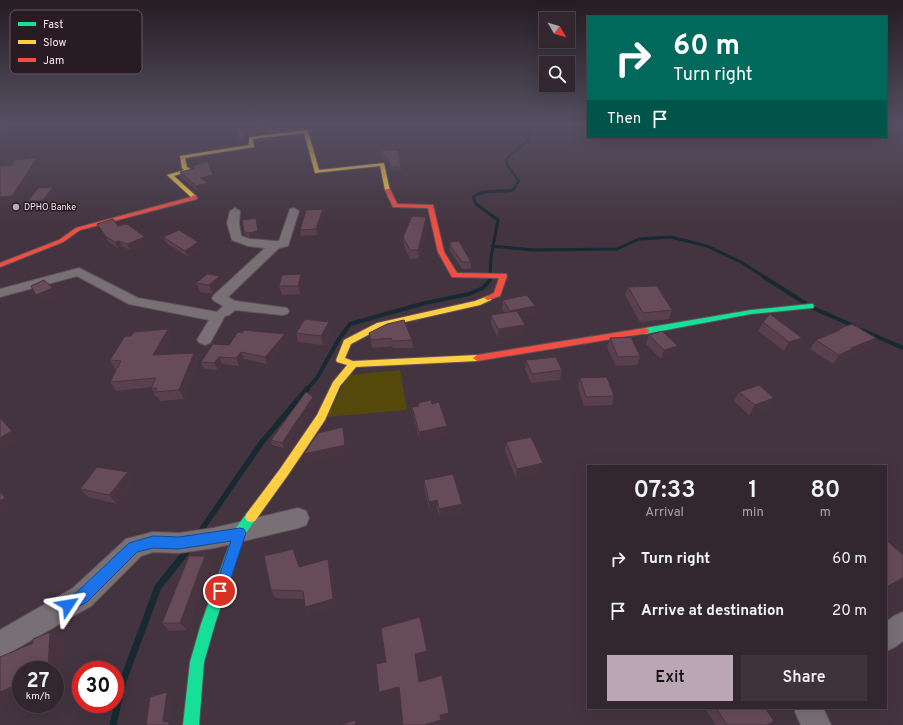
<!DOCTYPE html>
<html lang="en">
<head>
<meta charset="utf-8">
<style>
	body { margin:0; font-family:Overpass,sans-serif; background:#3e333b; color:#f1f3f6; height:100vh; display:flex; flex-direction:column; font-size:15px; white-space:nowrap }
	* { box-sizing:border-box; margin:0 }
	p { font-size:13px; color:#a9a5aa }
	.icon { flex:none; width:22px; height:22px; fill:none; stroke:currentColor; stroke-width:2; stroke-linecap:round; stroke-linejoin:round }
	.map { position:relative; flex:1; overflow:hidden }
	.panel { position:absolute; left:587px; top:465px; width:300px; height:244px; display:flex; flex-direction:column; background:#33272f; border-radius:0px; box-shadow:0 4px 16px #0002,0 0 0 1px #4e444b }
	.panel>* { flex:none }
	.top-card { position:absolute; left:587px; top:16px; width:300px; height:122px; border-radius:0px; box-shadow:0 4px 16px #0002,0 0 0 1px #4e444b; background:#00695c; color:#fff; overflow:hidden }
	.needle { width:26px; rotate:128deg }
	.buttons { position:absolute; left:539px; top:12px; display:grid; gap:8px }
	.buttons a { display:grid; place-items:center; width:36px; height:36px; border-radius:0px; background:#33272f; box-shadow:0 4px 16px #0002,0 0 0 1px #4e444b; font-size:20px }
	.speed { position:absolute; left:12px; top:661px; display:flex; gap:8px; font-size:20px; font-weight:700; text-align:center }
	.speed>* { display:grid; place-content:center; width:52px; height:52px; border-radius:50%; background:#33272f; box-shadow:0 4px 16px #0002,0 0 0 1px #4e444b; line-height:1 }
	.speed small { font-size:10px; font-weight:400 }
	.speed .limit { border:6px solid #d22; background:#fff; color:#111 }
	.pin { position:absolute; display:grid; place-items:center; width:34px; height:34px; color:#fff; margin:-17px; border:2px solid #fff; border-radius:50%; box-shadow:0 1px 4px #0007 }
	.me { position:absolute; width:44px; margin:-22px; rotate:57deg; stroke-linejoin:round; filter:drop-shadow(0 0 3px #0008) }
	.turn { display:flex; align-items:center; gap:14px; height:84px; padding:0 20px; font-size:18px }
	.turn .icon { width:52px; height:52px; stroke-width:2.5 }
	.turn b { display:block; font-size:28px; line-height:34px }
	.then { display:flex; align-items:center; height:38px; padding:0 20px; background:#0003; gap:8px; font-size:15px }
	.eta { display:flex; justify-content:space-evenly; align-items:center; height:68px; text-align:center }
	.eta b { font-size:24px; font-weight:600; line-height:28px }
	.button { display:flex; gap:8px; margin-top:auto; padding:8px 20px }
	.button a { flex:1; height:46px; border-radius:0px; background:#baa7b3; color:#111; font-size:16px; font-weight:600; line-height:46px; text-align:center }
	.button a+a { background:#3e333b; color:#f1f3f6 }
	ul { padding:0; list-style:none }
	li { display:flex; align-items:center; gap:12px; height:52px; padding:0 20px }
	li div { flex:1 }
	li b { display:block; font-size:15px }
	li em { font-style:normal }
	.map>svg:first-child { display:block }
	.green { fill:#54490a }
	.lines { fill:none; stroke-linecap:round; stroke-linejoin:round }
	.stream-far4 { stroke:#172a31; stroke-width:2.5 }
	.stream-far3 { stroke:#172a31; stroke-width:3 }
	.stream-far2 { stroke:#172a31; stroke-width:4 }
	.stream-far1 { stroke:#172a31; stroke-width:5.5 }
	.stream { stroke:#172a31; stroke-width:7 }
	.street-casing { stroke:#5f525b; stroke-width:2 }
	.fast-casing { stroke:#5f525b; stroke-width:2 }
	.slow-casing { stroke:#5f525b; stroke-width:2 }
	.jam-casing { stroke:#5f525b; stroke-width:2 }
	.street { fill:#797076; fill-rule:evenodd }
	.fast { fill:#16e098; fill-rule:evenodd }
	.slow { fill:#ffcf43; fill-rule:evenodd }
	.jam { fill:#f24e42; fill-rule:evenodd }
	.wall { fill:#59404c }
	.shaded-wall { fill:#48343e }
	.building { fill:#674b58; stroke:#48343e }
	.route { fill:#1a73e8; stroke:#114b97 }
	.poi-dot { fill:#baa7b3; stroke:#281b23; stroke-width:1.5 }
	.labels { text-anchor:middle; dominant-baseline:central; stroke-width:3; stroke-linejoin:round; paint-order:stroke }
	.far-poi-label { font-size:9px; fill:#f9e5f2; stroke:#281b23; text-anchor:start }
	.key { fill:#281b23; stroke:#675861; stroke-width:1 }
	.key-label { font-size:11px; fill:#f9e5f2 }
</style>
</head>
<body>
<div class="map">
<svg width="903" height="725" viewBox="0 0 903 725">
	<rect width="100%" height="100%" fill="#44343f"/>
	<path class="green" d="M 400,370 L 407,410 L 327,417 L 348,375 Z"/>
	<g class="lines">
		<path class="stream-far4" d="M 507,191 L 513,190 L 519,181 L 508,166 L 506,160 C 517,144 533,147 530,123"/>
		<path class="stream-far3" d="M 492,246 L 533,250 L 617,249 L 639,239 L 671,237 L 707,246 L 741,262 L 766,278
			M 490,278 L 491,257 L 498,220 L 476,204 L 473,197 C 484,188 500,193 513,190"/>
		<path class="stream-far2" d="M 764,277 L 805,303
			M 813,308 L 854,326
			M 862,330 L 903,348
			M 306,390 L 317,378 L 337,342 L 350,324 L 425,303 L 469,294 L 483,288 L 490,280 L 490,277"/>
		<path class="stream-far1" d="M 202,529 L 262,442 L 307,389"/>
		<path class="stream" d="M 113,725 L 123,681 L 158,587 L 186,552"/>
		<g class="street-casing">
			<path id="street" d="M 235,208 L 240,211 L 239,223 L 241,236 L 250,239 L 275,241 L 279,241 L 290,209 L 294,208 L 299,211 L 288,246 L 279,248 L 228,297 L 235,301 L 287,308 L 289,311 L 287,314 L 282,315 L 235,310 L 229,315 L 225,316 L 210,343 L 205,345 L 200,343 L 197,340 L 209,320 L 129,304 L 77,276 L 0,297 L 0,289 L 79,268 L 138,298 L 217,312 L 223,306 L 214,301 L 212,298 L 214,295 L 265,248 L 248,246 L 232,240 L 227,223 L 230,211 Z
				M 298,508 L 306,511 L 309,518 L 306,525 L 298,528 L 214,548 L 179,553 L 153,552 L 141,556 L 91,606 L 9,653 L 0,657 L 0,630 L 73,588 L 126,539 L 153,532 L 179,533 L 214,528 Z
				M 903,612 L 903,641 L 895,647 L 886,651 L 886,622 L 894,616 Z
				M 795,708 L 823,708 L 831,725 L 801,725 L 795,712 Z"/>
		</g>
		<g class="fast-casing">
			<path id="fast" d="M 810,304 L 813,304 L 814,306 L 813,308 L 751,314 L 645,334 L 641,331 L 645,328 L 751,310 Z
				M 251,512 L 255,513 L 257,517 L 244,536 L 215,624 L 204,662 L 199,725 L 183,725 L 190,662 L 201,624 L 235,529 L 247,513 Z"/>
		</g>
		<g class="slow-casing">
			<path id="slow" d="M 306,130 L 308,131 L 319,170 L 384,163 L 390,191 L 385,190 L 380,166 L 315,173 L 304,133 L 253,139 L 254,147 L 185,158 L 187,167 L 192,170 L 174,176 L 196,196 L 196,198 L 192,198 L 167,175 L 184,170 L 182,168 L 180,156 L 249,145 L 249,138 L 251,137 Z
				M 488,296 L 492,298 L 491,300 L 480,305 L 383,327 L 351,344 L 345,358 L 353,361 L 477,355 L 481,358 L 477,361 L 356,367 L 340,386 L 325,420 L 288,475 L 255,521 L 251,522 L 247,521 L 245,517 L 247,513 L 280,469 L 317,415 L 333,382 L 347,365 L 337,362 L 336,360 L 344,340 L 377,323 L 475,301 Z"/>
		</g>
		<g class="jam-casing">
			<path id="jam" d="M 386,189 L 390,189 L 397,204 L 433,205 L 444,252 L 457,273 L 506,274 L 507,276 L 500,296 L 488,300 L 484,298 L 494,293 L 499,278 L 452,277 L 438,252 L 428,208 L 393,207 L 385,190 Z
				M 194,195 L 197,197 L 197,199 L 80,230 L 63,242 L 0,267 L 0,263 L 59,240 L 76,228 L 191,197 Z
				M 645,328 L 648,329 L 649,331 L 648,333 L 477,361 L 473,358 L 477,355 Z"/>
		</g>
		<use href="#street" class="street"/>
		<use href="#fast" class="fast"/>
		<use href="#slow" class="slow"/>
		<use href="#jam" class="jam"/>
	</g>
	<path class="wall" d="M 380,151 L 401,167 L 401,170 L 392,170 L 387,161 L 384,159 L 380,154 Z
		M 180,172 L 215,180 L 207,182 L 208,183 L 210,188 L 198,191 L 182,178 Z
		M 324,215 L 317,235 L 301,236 L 300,230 Z
		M 257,222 L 260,235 L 250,237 L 246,236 L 244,232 Z
		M 97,224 L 118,226 L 148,243 L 130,250 L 122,246 L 118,248 L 109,242 Z
		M 427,226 L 419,258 L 410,259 L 404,246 L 403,237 Z
		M 163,237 L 200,248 L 188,257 L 166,243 Z
		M 450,242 L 471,262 L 471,269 L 462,269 L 450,251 Z
		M 220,276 L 223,284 L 213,294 L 200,292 L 196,283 Z
		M 303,283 L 300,294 L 282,295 L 279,286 Z
		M 628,287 L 672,310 L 669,319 L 640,322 L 625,295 Z
		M 503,300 L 535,306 L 534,315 L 521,317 L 525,325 L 524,334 L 498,338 L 491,324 L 491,315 L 505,313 L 502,309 Z
		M 763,322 L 797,347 L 784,351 L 758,331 Z
		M 168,329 L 172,338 L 163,354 L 194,353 L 198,361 L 184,399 L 160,401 L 158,397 L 156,397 L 151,388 L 152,387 L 116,391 L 110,382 L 116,369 L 115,369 L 110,360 L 131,336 Z
		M 839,329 L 876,338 L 869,347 L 848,356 L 846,358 L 833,364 L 810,349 L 816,340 L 837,331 Z
		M 331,331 L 323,345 L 298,342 L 296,333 Z
		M 369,333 L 412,340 L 413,348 L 393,348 L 392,346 L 372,348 Z
		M 649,335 L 678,346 L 674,355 L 661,359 L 646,344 Z
		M 610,338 L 640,356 L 637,365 L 616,366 L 607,347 Z
		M 287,341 L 267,364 L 244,359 L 239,366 L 222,364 L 218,370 L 204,369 L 201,362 L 229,345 Z
		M 526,360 L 562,370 L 560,380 L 531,383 L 525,369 Z
		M 580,378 L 614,396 L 612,405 L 584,406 L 578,387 Z
		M 739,392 L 774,398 L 768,407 L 749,415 L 734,401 Z
		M 313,397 L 315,402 L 284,448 L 272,445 L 271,440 Z
		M 418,403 L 432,404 L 447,426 L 447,435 L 420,441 L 413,416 L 412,407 L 418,406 Z
		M 506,442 L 541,472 L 516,478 L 505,451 Z
		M 128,472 L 135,480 L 117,504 L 88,497 L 80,489 Z
		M 424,480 L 462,504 L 462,512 L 440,517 L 437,509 L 430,510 L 424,489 Z
		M 293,549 L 297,557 L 300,567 L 328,559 L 331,567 L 336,606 L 308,614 L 305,607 L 304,599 L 275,598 L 271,590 Z
		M 205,556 L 211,564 L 187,630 L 169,631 L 162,623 Z
		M 705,708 L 765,708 L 767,725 L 716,725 Z"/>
	<path class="shaded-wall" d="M 14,123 L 43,123 L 42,124 L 18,127 L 10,133 L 0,143 L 0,134 L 7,128 Z
		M 277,124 L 277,127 L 276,130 L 247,135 L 244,137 L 244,142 L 238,143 L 237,139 L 246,131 Z
		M 273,137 L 273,143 L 259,144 L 258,141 Z
		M 37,158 L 40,164 L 15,203 L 0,204 L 0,197 Z
		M 213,175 L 215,180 L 203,183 L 201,178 Z
		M 208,183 L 210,188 L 198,191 L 196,186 Z
		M 53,187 L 57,194 L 48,207 L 32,209 L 28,201 Z
		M 323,209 L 324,215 L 317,235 L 316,229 Z
		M 426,218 L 427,226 L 419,258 L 418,250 Z
		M 257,222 L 260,235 L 250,237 L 249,233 Z
		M 145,237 L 148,243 L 130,250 L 127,244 Z
		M 119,241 L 122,246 L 118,248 L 115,242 Z
		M 198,242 L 200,248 L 188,257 L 185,251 Z
		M 301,274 L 303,283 L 300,294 L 298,286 Z
		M 220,276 L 223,284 L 213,294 L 209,285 Z
		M 53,288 L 59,297 L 42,304 L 36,295 Z
		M 535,306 L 534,315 L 510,320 L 510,311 Z
		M 329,322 L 331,331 L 323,345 L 321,336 Z
		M 525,325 L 524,334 L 498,338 L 498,329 Z
		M 168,329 L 172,338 L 158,364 L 153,355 Z
		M 285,334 L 287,341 L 267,364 L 265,357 Z
		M 802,338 L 797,347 L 784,351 L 789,342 Z
		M 876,338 L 869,347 L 848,356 L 846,358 L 833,364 L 839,355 L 851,348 Z
		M 678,346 L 674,355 L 661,359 L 664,350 Z
		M 241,352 L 244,359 L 239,366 L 236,358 Z
		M 194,353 L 198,361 L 184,399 L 179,390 Z
		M 219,357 L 222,364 L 218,370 L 214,363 Z
		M 313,397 L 315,402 L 284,448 L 282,443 Z
		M 774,398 L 768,407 L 749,415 L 755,405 Z
		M 0,418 L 21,440 L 0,453 Z
		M 447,426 L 447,435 L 420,441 L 419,432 Z
		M 343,427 L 348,454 L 307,463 L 304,454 Z
		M 543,463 L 541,472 L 516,478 L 517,469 Z
		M 128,472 L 135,480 L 117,504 L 109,495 Z
		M 0,490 L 5,495 L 15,506 L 0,516 Z
		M 437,500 L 437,509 L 430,510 L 429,502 Z
		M 462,504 L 462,512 L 440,517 L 439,509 Z
		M 293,549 L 297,557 L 303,575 L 299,567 Z
		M 205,556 L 211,564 L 187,630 L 180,623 Z
		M 328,559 L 331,567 L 336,606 L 308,614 L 305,607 Z
		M 903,578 L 903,581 L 886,590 L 886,587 Z
		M 50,632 L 64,641 L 62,680 L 55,683 L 55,670 L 48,670 Z
		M 427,651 L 428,657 L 416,661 L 415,654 Z
		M 21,683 L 21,698 L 0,708 L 0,692 Z
		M 399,687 L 400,693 L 381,698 L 379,692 Z
		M 167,692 L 173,697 L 170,723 L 173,725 L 169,725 L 163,721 Z
		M 449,713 L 449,718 L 441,720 L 441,725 L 424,725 L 440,715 Z"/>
	<path class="building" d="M 6,123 L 14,123 L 7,128 L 0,134 L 0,125 Z
		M 277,124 L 276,127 L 246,131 L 243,134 L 243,138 L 237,139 L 238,129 Z
		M 273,137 L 272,140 L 258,141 L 258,139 Z
		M 398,150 L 401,167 L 391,167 L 387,157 L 383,155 L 380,151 Z
		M 37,158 L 12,196 L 0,197 L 0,166 L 11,165 L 14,160 Z
		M 208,161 L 213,175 L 201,178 L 208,183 L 196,186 L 180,172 L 193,169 L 195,165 Z
		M 53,187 L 43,200 L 28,201 L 38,188 Z
		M 323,209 L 316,229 L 300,230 L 306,210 Z
		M 412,216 L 426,217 L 426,218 L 418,250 L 410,250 L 403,237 Z
		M 256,218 L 258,231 L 249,233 L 244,232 L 242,220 Z
		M 113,219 L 118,226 L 127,224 L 145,237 L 127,244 L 119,241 L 115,242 L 106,237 L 97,224 Z
		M 179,230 L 198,242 L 185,251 L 163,237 Z
		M 459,241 L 471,262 L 462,262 L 450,245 L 450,242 Z
		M 207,274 L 220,276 L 209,285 L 196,283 Z
		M 301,274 L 298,286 L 279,286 L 282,275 Z
		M 44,280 L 53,288 L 36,295 L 31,286 Z
		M 657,286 L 672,310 L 643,313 L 628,287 Z
		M 527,295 L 535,306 L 510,311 L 503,300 Z
		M 517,311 L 525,325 L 498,329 L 491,315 Z
		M 770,314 L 802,338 L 789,342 L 763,322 Z
		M 305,319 L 329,322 L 321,336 L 296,333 Z
		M 404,320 L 412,340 L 392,341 L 391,338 L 371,340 L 369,333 L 387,324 Z
		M 852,324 L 876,338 L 851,348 L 852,349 L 839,355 L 816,340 L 840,330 L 839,329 Z
		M 168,329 L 153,355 L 194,353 L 179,390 L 155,392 L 157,388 L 151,388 L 156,378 L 110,382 L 121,361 L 110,360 L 125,336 L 131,336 L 134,332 Z
		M 244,330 L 285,334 L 265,357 L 241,352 L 236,358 L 219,357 L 214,363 L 201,362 L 213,344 L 229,345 L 238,332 L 242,333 Z
		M 662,331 L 678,346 L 664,350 L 649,335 Z
		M 631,337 L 640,356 L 618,357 L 610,338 Z
		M 556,357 L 562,370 L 532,374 L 526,360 Z
		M 607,377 L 614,396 L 586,397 L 580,378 Z
		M 759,385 L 774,398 L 755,405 L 739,392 Z
		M 306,392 L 313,397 L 282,443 L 271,440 Z
		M 431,400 L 432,404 L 439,402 L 447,426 L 419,432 L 412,407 L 419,406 L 418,403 Z
		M 0,418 L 12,431 L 0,438 Z
		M 343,427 L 345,445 L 304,454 L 318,433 Z
		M 531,437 L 543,463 L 517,469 L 506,442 Z
		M 97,467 L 128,472 L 109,495 L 80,489 Z
		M 453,474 L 462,504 L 439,509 L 437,500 L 429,502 L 424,480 Z
		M 0,491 L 5,498 L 0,501 Z
		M 886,540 L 903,555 L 903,578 L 886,587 Z
		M 293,549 L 299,567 L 328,559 L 333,599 L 305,607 L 303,591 L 271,590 L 264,556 Z
		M 189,556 L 205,556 L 180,623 L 162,623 Z
		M 420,617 L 427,651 L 415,654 L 419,682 L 442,675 L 449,713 L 440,715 L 441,720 L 424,725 L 403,725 L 399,687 L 379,692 L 376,664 L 386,662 L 381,628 Z
		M 50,632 L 48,670 L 21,670 L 21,683 L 0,692 L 0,657 L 33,643 L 33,639 Z
		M 167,692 L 163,721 L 164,722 L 169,722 L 169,725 L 146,725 L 150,697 Z
		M 716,708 L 765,708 L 774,721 L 767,725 L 727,725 Z
		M 355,720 L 356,725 L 341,725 Z"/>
	<linearGradient id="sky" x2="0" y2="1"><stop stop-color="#251d23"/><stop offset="0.55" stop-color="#565063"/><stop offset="1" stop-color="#565063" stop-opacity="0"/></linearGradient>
	<rect width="903" height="225" fill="url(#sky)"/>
	<path class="route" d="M 240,528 L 244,529 L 246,533 L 225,596 L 220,598 L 216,596 L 214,591 L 231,541 L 179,549 L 153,548 L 137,552 L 87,602 L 68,612 L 64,610 L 62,605 L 64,600 L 77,592 L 129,543 L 153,536 L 179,537 Z"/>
	<circle class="poi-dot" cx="16" cy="207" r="4"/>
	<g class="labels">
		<g class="far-poi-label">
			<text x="24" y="207">DPHO Banke</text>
		</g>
	</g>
	<rect x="10" y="10" width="132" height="64" rx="6" class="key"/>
	<rect x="18" y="22" width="18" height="4" fill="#16e098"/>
	<rect x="18" y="40" width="18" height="4" fill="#ffcf43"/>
	<rect x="18" y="58" width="18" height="4" fill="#f24e42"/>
	<g class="key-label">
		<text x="43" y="28">Fast</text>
		<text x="43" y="46">Slow</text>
		<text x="43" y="64">Jam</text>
	</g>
</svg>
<div class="buttons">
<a><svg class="needle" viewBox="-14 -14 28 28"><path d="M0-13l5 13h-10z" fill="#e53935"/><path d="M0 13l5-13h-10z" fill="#a9a5aa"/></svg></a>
<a><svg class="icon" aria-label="search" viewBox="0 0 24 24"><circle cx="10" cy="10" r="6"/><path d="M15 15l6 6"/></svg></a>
</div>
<div class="speed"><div>27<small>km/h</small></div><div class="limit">30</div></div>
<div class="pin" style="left:220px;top:591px;background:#d93025"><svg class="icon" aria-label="arrive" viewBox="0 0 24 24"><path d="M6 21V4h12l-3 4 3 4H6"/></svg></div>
<svg class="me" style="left:68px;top:605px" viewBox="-20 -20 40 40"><path d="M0-17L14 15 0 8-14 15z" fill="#1a73e8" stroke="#fff" stroke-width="4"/></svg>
<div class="top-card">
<div class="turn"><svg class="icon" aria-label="right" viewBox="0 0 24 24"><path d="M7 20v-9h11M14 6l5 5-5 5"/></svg><div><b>60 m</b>Turn right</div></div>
<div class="then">Then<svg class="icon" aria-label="arrive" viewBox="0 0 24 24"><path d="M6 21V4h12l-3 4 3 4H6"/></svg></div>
</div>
<section class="panel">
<div class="eta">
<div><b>07:33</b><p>Arrival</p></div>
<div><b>1</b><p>min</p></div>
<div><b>80</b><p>m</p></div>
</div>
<ul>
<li><svg class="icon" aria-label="right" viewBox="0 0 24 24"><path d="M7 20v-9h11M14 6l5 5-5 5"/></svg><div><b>Turn right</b></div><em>60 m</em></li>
<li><svg class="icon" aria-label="arrive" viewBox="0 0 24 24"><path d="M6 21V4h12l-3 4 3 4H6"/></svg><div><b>Arrive at destination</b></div><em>20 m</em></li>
</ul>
<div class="button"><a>Exit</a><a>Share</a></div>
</section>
</div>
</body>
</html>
